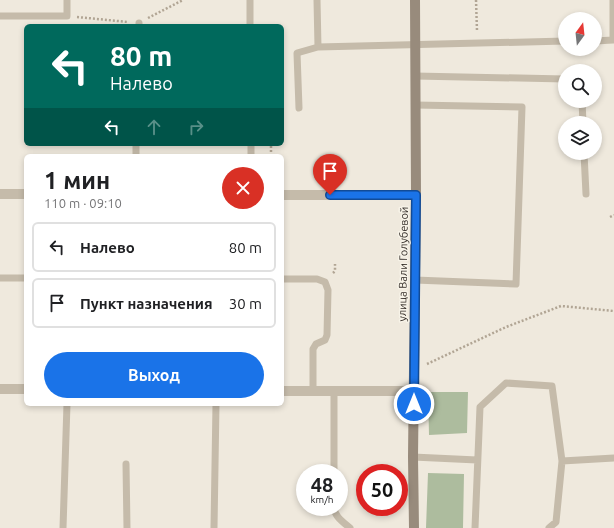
<!DOCTYPE html>
<html lang="ru">
<head>
<meta charset="utf-8">
<style>
	body { margin:0; font-family:Ubuntu,sans-serif; background:#f2f2f2; color:#202124; height:100vh; display:flex; flex-direction:column; font-size:15px; white-space:nowrap }
	* { box-sizing:border-box; margin:0 }
	p { font-size:13px; color:#757577 }
	.icon { flex:none; width:22px; height:22px; fill:none; stroke:currentColor; stroke-width:2; stroke-linecap:round; stroke-linejoin:round }
	.map { position:relative; flex:1; overflow:hidden }
	.side { position:absolute; left:24px; top:154px; width:260px; height:252px; display:flex; flex-direction:column; background:#fff; border-radius:6px; box-shadow:0 2px 6px #0003 }
	.side>* { flex:none }
	.guide { position:absolute; left:24px; top:24px; width:260px; height:122px; border-radius:6px; box-shadow:0 2px 6px #0003; background:#00695c; color:#fff; overflow:hidden }
	.needle { width:26px; rotate:15deg }
	.tools { position:absolute; left:558px; top:12px; display:grid; gap:8px }
	.tools a { display:grid; place-items:center; width:44px; height:44px; border-radius:50%; background:#fff; box-shadow:0 2px 6px #0003; font-size:20px }
	.speed { position:absolute; left:296px; top:464px; display:flex; gap:8px; font-size:20px; font-weight:700; text-align:center }
	.speed>* { display:grid; place-content:center; width:52px; height:52px; border-radius:50%; background:#fff; box-shadow:0 2px 6px #0003; line-height:1 }
	.speed small { font-size:10px; font-weight:400 }
	.speed .limit { border:6px solid #d22; background:#fff; color:#111 }
	.pin { position:absolute; display:grid; place-items:center; width:34px; height:34px; color:#fff; margin:-41px -17px; border-radius:50% 50% 50% 0; rotate:-45deg; box-shadow:0 0 4px #0007 }
	.pin .icon { rotate:45deg }
	.me { position:absolute; width:44px; margin:-22px; rotate:0deg; stroke-linejoin:round; filter:drop-shadow(0 0 3px #0008) }
	.turn { display:flex; align-items:center; gap:14px; height:84px; padding:0 20px; font-size:18px }
	.turn .icon { width:52px; height:52px; stroke-width:2.5 }
	.turn b { display:block; font-size:28px; line-height:34px }
	.lanes { display:flex; align-items:center; height:38px; padding:0 20px; background:#0003; justify-content:center; gap:20px; direction:ltr }
	.lanes .off { opacity:.35 }
	.round { display:grid; place-items:center; flex:none; width:42px; height:42px; border-radius:21px; background:#f2f2f2 }
	.head { display:flex; align-items:center; justify-content:space-between; height:68px; padding:0 20px }
	h1 { font-size:24px; font-weight:700; line-height:30px }
	.primary-button { display:flex; gap:8px; margin-top:auto; padding:8px 20px }
	.primary-button a { flex:1; height:46px; border-radius:24px; background:#1a73e8; color:#fff; font-size:16px; font-weight:700; line-height:46px; text-align:center }
	ul { padding:0; list-style:none }
	li { display:flex; align-items:center; gap:12px; height:50px; margin:0 8px 6px; padding:0 12px; border:2px solid #e0e0e0; border-radius:6px }
	li div { flex:1 }
	li b { display:block; font-size:15px }
	li em { font-style:normal }
	.map>svg:first-child { display:block }
	.green { fill:#adbc9e }
	.lines { fill:none; stroke-linecap:round; stroke-linejoin:round }
	.path { stroke:#b1a594; stroke-width:2.5; stroke-dasharray:2 2; stroke-linecap:butt }
	.service { stroke:#c5bbaa; stroke-width:7 }
	.minor { stroke:#c5bbaa; stroke-width:10 }
	.secondary { stroke:#988b7c; stroke-width:10 }
	.route-casing { stroke:#114b97; stroke-width:10 }
	.route { stroke:#1a73e8; stroke-width:7 }
	.labels { text-anchor:middle; dominant-baseline:central; stroke-width:3; stroke-linejoin:round; paint-order:stroke }
	.street-label { font-size:11px; fill:#342e29; stroke:#f7f3e8 }
</style>
</head>
<body>
<div class="map">
<svg width="614" height="528" viewBox="0 0 614 528">
	<rect width="100%" height="100%" fill="#efe9dd"/>
	<path class="green" d="M 428,392 L 468,392 L 467,433 L 429,435 Z
		M 428,473 L 464,474 L 463,528 L 426,528 Z"/>
	<g class="lines">
		<path class="path" d="M 476,0 L 477,31
			M 77,17 L 128,22
			M 148,18 L 183,0
			M 271,156 L 271,144
			M 610,217 L 614,215
			M 333,273 L 335,271 L 335,264
			M 427,364 L 506,327 L 561,306 L 614,311"/>
		<path class="service" d="M 250,0 L 250,26
			M 317,0 L 318,47
			M 0,16 L 67,16 L 67,0
			M 139,26 L 139,23
			M 595,41 L 613,40 L 613,0
			M 415,76 L 565,79
			M 582,101 L 583,123
			M 299,108 L 297,53 L 318,47 L 565,41
			M 136,144 L 136,156
			M 584,153 L 586,194
			M 251,156 L 251,144
			M 0,278 L 26,278
			M 282,279 L 317,279 L 325,282 L 328,290 L 327,335 L 325,340 L 316,344 L 313,349 L 313,391
			M 415,280 L 516,284 L 522,107 L 415,105
			M 413,457 L 477,460
			M 126,464 L 127,528
			M 334,473 L 334,391
			M 334,507 C 334,516 343,522 350,528
			M 63,528 L 67,404
			M 214,528 L 216,404
			M 475,528 L 480,407 L 506,383 L 552,386 L 562,461 L 614,458
			M 549,528 L 556,522 L 562,461"/>
		<path class="minor" d="M 0,194 L 26,194
			M 282,195 L 416,195
			M 0,389 L 26,389
			M 282,391 L 414,391"/>
		<path class="secondary" d="M 414,528 L 413,457 L 416,195 L 415,0"/>
	</g>
	<g class="lines">
		<g class="route-casing">
			<path id="route" d="M 330,195 L 416,195 L 414,404"/>
		</g>
		<use href="#route" class="route"/>
	</g>
	<g class="labels">
		<g class="street-label">
			<text transform="translate(403 264) rotate(-89)">улица Вали Голубевой</text>
		</g>
	</g>
</svg>
<div class="tools">
<a><svg class="needle" viewBox="-14 -14 28 28"><path d="M0-13l5 13h-10z" fill="#e53935"/><path d="M0 13l5-13h-10z" fill="#757577"/></svg></a>
<a><svg class="icon" aria-label="search" viewBox="0 0 24 24"><circle cx="10" cy="10" r="6"/><path d="M15 15l6 6"/></svg></a>
<a><svg class="icon" aria-label="layers" viewBox="0 0 24 24"><path d="M12 4l9 5-9 5-9-5zM3 14l9 5 9-5"/></svg></a>
</div>
<div class="speed"><div>48<small>km/h</small></div><div class="limit">50</div></div>
<div class="pin" style="left:330px;top:195px;background:#d93025"><svg class="icon" aria-label="arrive" viewBox="0 0 24 24"><path d="M6 21V4h12l-3 4 3 4H6"/></svg></div>
<svg class="me" style="left:414px;top:404px" viewBox="-20 -20 40 40"><circle r="17" fill="#1a73e8" stroke="#fff" stroke-width="3"/><path d="M0-11L8 9 0 5-8 9z" fill="#fff"/></svg>
<div class="guide">
<div class="turn"><svg class="icon" aria-label="left" viewBox="0 0 24 24"><path d="M17 20v-9H6M10 6l-5 5 5 5"/></svg><div><b>80 m</b>Налево</div></div>
<div class="lanes"><svg class="icon" aria-label="left" viewBox="0 0 24 24"><path d="M17 20v-9H6M10 6l-5 5 5 5"/></svg><svg class="icon off" aria-label="ahead" viewBox="0 0 24 24"><path d="M12 20V5M6 11l6-6 6 6"/></svg><svg class="icon off" aria-label="right" viewBox="0 0 24 24"><path d="M7 20v-9h11M14 6l5 5-5 5"/></svg></div>
</div>
<section class="side">
<div class="head"><div><h1>1 мин</h1><p>110 m · 09:10</p></div><a class="round" style="background:#d93025;color:#fff"><svg class="icon" aria-label="close" viewBox="0 0 24 24"><path d="M6 6l12 12M18 6L6 18"/></svg></a></div>
<ul>
<li><svg class="icon" aria-label="left" viewBox="0 0 24 24"><path d="M17 20v-9H6M10 6l-5 5 5 5"/></svg><div><b>Налево</b></div><em>80 m</em></li>
<li><svg class="icon" aria-label="arrive" viewBox="0 0 24 24"><path d="M6 21V4h12l-3 4 3 4H6"/></svg><div><b>Пункт назначения</b></div><em>30 m</em></li>
</ul>
<div class="primary-button"><a>Выход</a></div>
</section>
</div>
</body>
</html>
